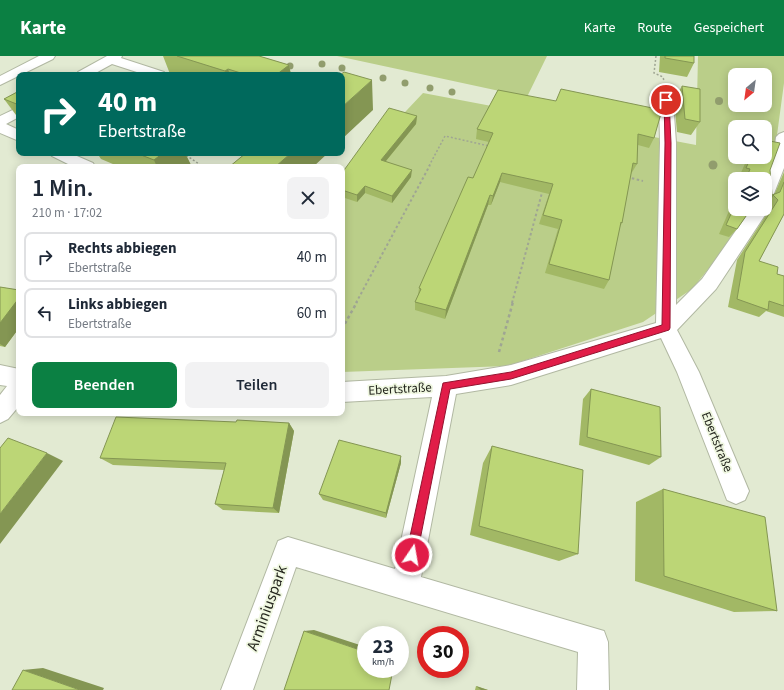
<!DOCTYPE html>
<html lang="de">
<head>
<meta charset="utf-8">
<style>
	body { margin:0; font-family:"Source Sans 3",sans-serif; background:#f2f2f3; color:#1f2937; height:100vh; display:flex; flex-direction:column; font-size:15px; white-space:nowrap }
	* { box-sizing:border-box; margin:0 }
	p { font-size:13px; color:#747a83 }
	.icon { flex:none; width:22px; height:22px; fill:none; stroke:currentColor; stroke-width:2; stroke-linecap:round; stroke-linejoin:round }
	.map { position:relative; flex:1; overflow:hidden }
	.drawer { position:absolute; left:16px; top:108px; width:329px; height:252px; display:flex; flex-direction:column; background:#fff; border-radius:8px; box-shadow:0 2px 10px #0003 }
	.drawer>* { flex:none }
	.hud { position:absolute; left:16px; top:16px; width:329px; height:84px; border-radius:8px; box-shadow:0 2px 10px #0003; background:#00695c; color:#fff; overflow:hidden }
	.needle { width:26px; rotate:209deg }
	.buttons { position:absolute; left:728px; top:12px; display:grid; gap:8px }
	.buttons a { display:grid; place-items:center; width:44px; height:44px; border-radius:8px; background:#fff; box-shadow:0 2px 10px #0003; font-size:20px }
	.speed { position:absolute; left:357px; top:570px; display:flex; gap:8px; font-size:20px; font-weight:700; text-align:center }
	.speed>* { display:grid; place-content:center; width:52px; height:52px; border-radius:50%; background:#fff; box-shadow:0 2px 10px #0003; line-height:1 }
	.speed small { font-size:10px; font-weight:400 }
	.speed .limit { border:6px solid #d22; background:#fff; color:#111 }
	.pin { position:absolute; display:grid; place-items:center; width:34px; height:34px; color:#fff; margin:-17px; border:2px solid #fff; border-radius:50%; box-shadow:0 1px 4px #0007 }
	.me { position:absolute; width:44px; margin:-22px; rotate:12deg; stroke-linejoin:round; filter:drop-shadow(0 0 3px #0008) }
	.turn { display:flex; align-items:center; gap:14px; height:84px; padding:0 16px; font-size:18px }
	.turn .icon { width:52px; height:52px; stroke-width:2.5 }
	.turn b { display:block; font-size:28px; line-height:34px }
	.round { display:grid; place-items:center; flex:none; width:42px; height:42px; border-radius:8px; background:#f2f2f3 }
	.head { display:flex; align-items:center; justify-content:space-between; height:68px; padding:0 16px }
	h1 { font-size:24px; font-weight:600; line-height:30px }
	.action { display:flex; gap:8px; margin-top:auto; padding:8px 16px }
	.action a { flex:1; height:46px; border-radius:8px; background:#0b8043; color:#fff; font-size:16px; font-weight:600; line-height:46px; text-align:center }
	.action a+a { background:#f2f2f3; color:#1f2937 }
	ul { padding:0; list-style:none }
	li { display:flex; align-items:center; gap:12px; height:50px; margin:0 8px 6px; padding:0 8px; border:2px solid #e0e1e3; border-radius:8px }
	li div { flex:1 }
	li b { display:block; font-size:15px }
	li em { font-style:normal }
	header { display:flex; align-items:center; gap:24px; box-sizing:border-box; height:56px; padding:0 20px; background:#0b8043; color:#fff }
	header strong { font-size:19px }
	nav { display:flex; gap:22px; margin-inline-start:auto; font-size:14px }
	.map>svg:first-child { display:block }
	.green { fill:#bace89; fill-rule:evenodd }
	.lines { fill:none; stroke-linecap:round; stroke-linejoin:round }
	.minor-casing { stroke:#b1b8a2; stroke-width:2 }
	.path-far2 { stroke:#9fa593; stroke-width:1.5; stroke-dasharray:2 2; stroke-linecap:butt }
	.path-far1 { stroke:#9fa593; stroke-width:2; stroke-dasharray:2.5 2.5; stroke-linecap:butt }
	.path { stroke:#9fa593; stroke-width:2.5; stroke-dasharray:3 3; stroke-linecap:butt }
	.minor { fill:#fff; fill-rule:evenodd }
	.tree { fill:#919d6d }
	.wall { fill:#a2b865 }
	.shaded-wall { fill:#849653 }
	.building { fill:#bcd676; stroke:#849653 }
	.route { fill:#e11d48; stroke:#92132f }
	.labels { text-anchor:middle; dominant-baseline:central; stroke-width:3.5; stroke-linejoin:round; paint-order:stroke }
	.street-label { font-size:13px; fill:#24261e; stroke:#eff7e0 }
	.near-street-label { font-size:16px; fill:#24261e; stroke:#eff7e0 }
</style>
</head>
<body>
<header>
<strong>Karte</strong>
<nav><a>Karte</a><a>Route</a><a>Gespeichert</a></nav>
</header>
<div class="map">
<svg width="784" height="634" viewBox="0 0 784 634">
	<rect width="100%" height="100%" fill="#e2ead2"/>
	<path class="green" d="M 337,0 L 547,0 L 527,41 Z
		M 698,0 L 784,0 L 784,27 L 775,94 L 764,123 L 735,123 L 735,153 L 751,153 L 733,183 L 692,233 L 643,266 L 507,310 L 342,316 L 342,123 L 423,37 L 696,89 ZM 735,19 L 765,19 L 765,49 L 735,49 ZM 735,71 L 765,71 L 765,101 L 735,101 Z"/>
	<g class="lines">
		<g class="minor-casing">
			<path id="minor" d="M 39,0 L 55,0 L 53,3 L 0,29 L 0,20 Z
				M 107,0 L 122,0 L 121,2 L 164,16 L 166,19 L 146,19 L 112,8 L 92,19 L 76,19 L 78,16 Z
				M 666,40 L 671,41 L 673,44 L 676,87 L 676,249 L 702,223 L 751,153 L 765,153 L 765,149 L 769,153 L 716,233 L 677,274 L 699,316 L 749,435 L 745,444 L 736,448 L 727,444 L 677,316 L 661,282 L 511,329 L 456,338 L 421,521 L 604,575 L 608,586 L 609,634 L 577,634 L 578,596 L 296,511 L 253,634 L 221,634 L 278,485 L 288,481 L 395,513 L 432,341 L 342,346 L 342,326 L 446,320 L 511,309 L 656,267 L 660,87 L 659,44 L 661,41 Z
				M 19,51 L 19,61 L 6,68 L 19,74 L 19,85 L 0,77 L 0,60 Z
				M 784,76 L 784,112 L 773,140 L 771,144 L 765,146 L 765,123 L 764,123 L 774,97 L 776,81 L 779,78 Z
				M 49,97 L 70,97 L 93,107 L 95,111 L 74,111 L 52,100 Z
				M 0,309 L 19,313 L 19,350 L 8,363 L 0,367 L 0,339 L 7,330 L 0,329 Z"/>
		</g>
		<path class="path-far2" d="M 656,0 L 654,17 L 663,21 L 664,25
			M 183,97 L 202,110
			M 429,110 L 445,80 L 489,90"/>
		<path class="path-far1" d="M 201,109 L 204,111
			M 627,121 L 643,125
			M 356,247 L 430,109
			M 512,247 L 543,133"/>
		<path class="path" d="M 342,273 L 357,246
			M 499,296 L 513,246"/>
		<use href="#minor" class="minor"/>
	</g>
	<g class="tree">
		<circle cx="322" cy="8" r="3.5"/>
		<circle cx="290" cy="10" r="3.5"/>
		<circle cx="342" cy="12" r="3.5"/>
		<circle cx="383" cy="22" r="3.5"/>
		<circle cx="405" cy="27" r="3.5"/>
		<circle cx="430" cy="32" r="3.5"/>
		<circle cx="452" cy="36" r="3.5"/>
		<circle cx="719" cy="45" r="4"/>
		<circle cx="713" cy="109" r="4.5"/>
	</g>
	<path class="wall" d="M 163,0 L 259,0 L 289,9 L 291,19 L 173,19 L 170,18 Z
		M 660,0 L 694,0 L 694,7 L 687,21 L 659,16 Z
		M 682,30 L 700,66 L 691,79 L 677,76 L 674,43 Z
		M 498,34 L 654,82 L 649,92 L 638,89 L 637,108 L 631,118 L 622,167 L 620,171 L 609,224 L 604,233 L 545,217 L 558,173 L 539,168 L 549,138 L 500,126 L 491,149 L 488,149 L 445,263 L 415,254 L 415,246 L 418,239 L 419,232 L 473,122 L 489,86 L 476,83 L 477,73 Z
		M 19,35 L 19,63 L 4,43 Z
		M 417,60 L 416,68 L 386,105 L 411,121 L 392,147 L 365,137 L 357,146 L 342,141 L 342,117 Z
		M 97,97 L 185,97 L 192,111 L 120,111 L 101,103 Z
		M 748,101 L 765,101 L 770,114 L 772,139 L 775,137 L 784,116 L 784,158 L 759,205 L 777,218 L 784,220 L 784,261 L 766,255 L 759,261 L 728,251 L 737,204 L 770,153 L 766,149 L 765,150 L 765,123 L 743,123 L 743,122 L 739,121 Z
		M 735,141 L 735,153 L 737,173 L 729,181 L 719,178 Z
		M 0,231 L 19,234 L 19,272 L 5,291 L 0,290 Z
		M 591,333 L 661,401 L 649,409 L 579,389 L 583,343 Z
		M 236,366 L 289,367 L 294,375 L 279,457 L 223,454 L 215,448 L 224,414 L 113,409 L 100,402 Z
		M 492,390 L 578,498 L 559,505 L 470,479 L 483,407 Z
		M 401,407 L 386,462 L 323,444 L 319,438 Z
		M 663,433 L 777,555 L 734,556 L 635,525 L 636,446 Z
		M 476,630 L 488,634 L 475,634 Z"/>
	<path class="shaded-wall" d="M 289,9 L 291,19 L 276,19 Z
		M 228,13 L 230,19 L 226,19 L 225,15 Z
		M 372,24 L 373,54 L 342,83 L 342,51 Z
		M 417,60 L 416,68 L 381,111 L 381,104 Z
		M 163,97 L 185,97 L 192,111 L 157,111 L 154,104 Z
		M 291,97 L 328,97 L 313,111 L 275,111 Z
		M 412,114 L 411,121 L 392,147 L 392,140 Z
		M 502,117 L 500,126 L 491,149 L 493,140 Z
		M 365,130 L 365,137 L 357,146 L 357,139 Z
		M 490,139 L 488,149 L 445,263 L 446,254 Z
		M 19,242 L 19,272 L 5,291 L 0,288 L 0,267 Z
		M 289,367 L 294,375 L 279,457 L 273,452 Z
		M 47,397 L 63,405 L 0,488 L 0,458 Z
		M 401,400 L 401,407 L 386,462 L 386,457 Z
		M 314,574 L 366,591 L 366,596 L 304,575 Z
		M 43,612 L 104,632 L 103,634 L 80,634 L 23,614 Z
		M 476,630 L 488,634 L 481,634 Z"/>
	<path class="building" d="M 177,0 L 259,0 L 289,9 L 276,19 L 247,19 L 228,13 L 225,15 Z
		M 665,0 L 694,0 L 694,7 L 665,2 Z
		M 344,16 L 372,24 L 342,51 L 342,19 L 340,19 Z
		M 682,30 L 700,33 L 700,66 L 685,63 Z
		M 561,33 L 662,54 L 654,82 L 638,78 L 637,108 L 633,107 L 622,167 L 621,166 L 609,224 L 549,208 L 562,164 L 543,159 L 553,128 L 502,117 L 493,140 L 490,139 L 446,254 L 415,246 L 421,233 L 419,232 L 468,121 L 473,122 L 493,77 L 477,73 L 498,34 L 556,45 Z
		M 19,35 L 19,49 L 4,43 Z
		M 389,52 L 417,60 L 381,104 L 412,114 L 392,140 L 365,130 L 357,139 L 342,134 L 342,117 Z
		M 765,84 L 780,87 L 770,114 L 772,139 L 780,136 L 784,126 L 784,158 L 759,205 L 778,211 L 777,218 L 784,220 L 784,250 L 769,245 L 768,254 L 737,243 L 745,196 L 778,144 L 773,139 L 771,143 L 765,143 L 765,123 L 746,123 L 750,113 L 746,112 L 751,101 L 765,101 Z
		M 136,97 L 163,97 L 154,104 Z
		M 246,97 L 291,97 L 275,111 L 229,111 Z
		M 735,149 L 735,153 L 751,153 L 737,173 L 726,169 Z
		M 0,231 L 19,234 L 19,242 L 0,267 Z
		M 591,333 L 660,351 L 661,401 L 587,381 Z
		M 116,361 L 236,366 L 237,364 L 289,367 L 273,452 L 215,448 L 226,407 L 100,402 Z
		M 8,382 L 47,397 L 0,458 L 0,392 Z
		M 339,384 L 401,400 L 386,457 L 319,438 Z
		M 492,390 L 583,414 L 578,498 L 479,470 Z
		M 663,433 L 765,461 L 777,555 L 664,520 Z
		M 304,575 L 366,596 L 366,613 L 393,613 L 389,634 L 284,634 Z
		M 23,614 L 80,634 L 12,634 Z"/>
	<path class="route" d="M 664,43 L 669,44 L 671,87 L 670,272 L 669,274 L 511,323 L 450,333 L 417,499 L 416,503 L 412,505 L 408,503 L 406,499 L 443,327 L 511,316 L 662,269 L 665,87 Z"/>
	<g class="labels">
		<g class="street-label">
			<text transform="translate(400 333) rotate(-3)">Ebertstraße</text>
			<text transform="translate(717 386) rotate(68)">Ebertstraße</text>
		</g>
		<g class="near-street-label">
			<text transform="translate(267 552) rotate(-70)">Arminiuspark</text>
		</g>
	</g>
</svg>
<div class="buttons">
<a><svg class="needle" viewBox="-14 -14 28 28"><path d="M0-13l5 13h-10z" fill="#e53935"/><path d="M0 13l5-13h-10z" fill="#747a83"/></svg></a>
<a><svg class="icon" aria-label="search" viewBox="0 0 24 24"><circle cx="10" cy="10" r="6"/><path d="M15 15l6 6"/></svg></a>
<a><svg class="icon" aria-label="layers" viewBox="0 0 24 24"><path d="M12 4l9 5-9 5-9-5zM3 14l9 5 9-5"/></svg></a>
</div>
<div class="speed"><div>23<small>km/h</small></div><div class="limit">30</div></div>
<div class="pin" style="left:666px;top:44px;background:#d93025"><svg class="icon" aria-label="arrive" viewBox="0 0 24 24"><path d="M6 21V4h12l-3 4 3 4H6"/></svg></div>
<svg class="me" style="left:412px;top:499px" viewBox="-20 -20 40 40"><circle r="17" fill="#e11d48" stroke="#fff" stroke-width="3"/><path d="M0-11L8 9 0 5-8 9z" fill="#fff"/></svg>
<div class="hud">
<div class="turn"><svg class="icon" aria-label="right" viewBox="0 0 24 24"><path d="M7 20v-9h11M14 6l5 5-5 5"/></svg><div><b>40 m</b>Ebertstraße</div></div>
</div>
<section class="drawer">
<div class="head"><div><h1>1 Min.</h1><p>210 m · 17:02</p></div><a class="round"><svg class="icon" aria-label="close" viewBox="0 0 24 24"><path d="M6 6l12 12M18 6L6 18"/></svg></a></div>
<ul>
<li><svg class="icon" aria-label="right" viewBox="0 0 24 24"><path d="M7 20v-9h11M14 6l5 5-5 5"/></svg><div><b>Rechts abbiegen</b><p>Ebertstraße</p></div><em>40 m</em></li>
<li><svg class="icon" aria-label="left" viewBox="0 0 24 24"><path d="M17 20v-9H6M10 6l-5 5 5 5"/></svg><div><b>Links abbiegen</b><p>Ebertstraße</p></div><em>60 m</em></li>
</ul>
<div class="action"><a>Beenden</a><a>Teilen</a></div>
</section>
</div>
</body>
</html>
